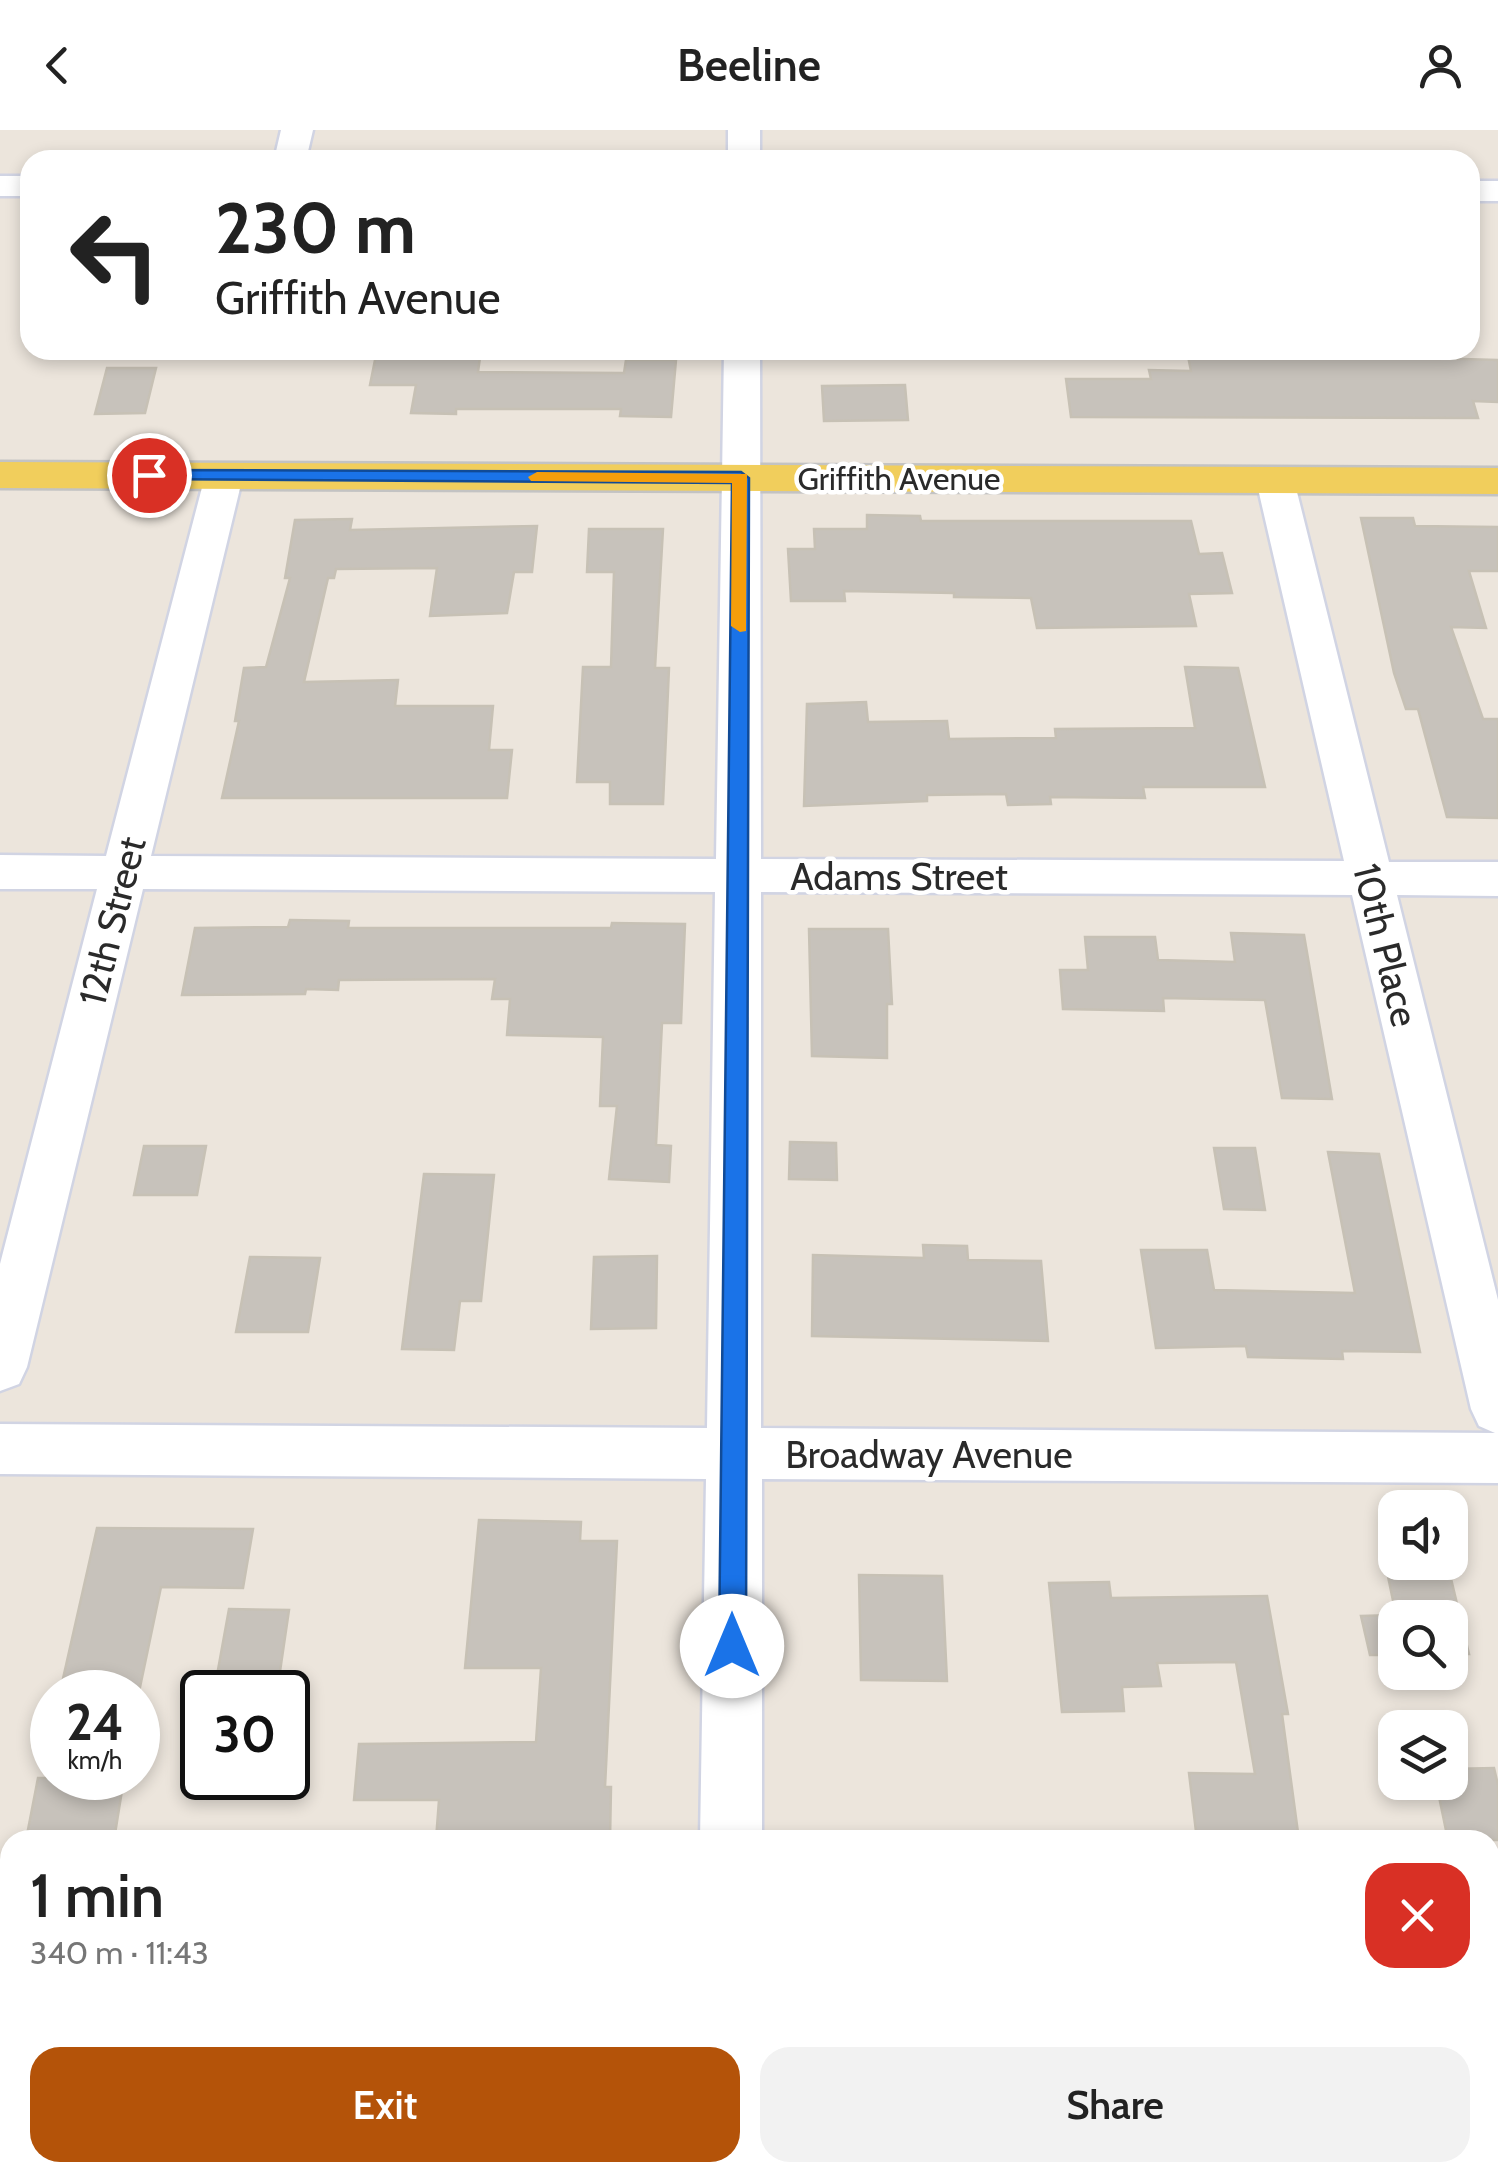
<!DOCTYPE html>
<html lang="en">
<head>
<meta charset="utf-8">
<style>
	body { margin:0; font-family:Cabin,sans-serif; background:#f2f2f2; color:#222; height:100vh; display:flex; flex-direction:column; font-size:38px; white-space:nowrap }
	* { box-sizing:border-box; margin:0 }
	p { font-size:32px; color:#767676 }
	.icon { flex:none; width:55px; height:55px; fill:none; stroke:currentColor; stroke-width:2; stroke-linecap:round; stroke-linejoin:round }
	.map { position:relative; flex:1; overflow:hidden }
	.panel { position:absolute; left:0px; top:1700px; width:1500px; height:352px; display:flex; flex-direction:column; background:#fff; border-radius:30px 30px 0 0; box-shadow:0 5px 15px #0003 }
	.panel>* { flex:none }
	.guide { position:absolute; left:20px; top:20px; width:1460px; height:210px; border-radius:30px; box-shadow:0 5px 15px #0003; background:#fff; color:#222; overflow:hidden }
	.buttons { position:absolute; left:1378px; top:1360px; display:grid; gap:20px }
	.buttons a { display:grid; place-items:center; width:90px; height:90px; border-radius:20px; background:#fff; box-shadow:0 5px 15px #0003; font-size:50px }
	.speed { position:absolute; left:30px; top:1540px; display:flex; gap:20px; font-size:50px; font-weight:700; text-align:center }
	.speed>* { display:grid; place-content:center; width:130px; height:130px; border-radius:50%; background:#fff; box-shadow:0 5px 15px #0003; line-height:1 }
	.speed small { font-size:25px; font-weight:400 }
	.speed .limit { border:5px solid #111; border-radius:15px; background:#fff; color:#111 }
	.pin { position:absolute; display:grid; place-items:center; width:85px; height:85px; color:#fff; margin:-42px; border:5px solid #fff; border-radius:50%; box-shadow:0 2px 10px #0007 }
	.me { position:absolute; width:110px; margin:-55px; rotate:0deg; stroke-linejoin:round; filter:drop-shadow(0 0 8px #0008) }
	.turn { display:flex; align-items:center; gap:35px; height:210px; padding:0 30px; font-size:45px }
	.turn .icon { width:130px; height:130px; stroke-width:2.5 }
	.turn b { display:block; font-size:70px; line-height:85px }
	.round { display:grid; place-items:center; flex:none; width:105px; height:105px; border-radius:30px; background:#f2f2f2 }
	.overview { display:flex; align-items:center; justify-content:space-between; height:170px; padding:0 30px }
	h1 { font-size:60px; font-weight:600; line-height:75px }
	.cta { display:flex; gap:20px; margin-top:auto; padding:20px 30px }
	.cta a { flex:1; height:115px; border-radius:30px; background:#b45309; color:#fff; font-size:40px; font-weight:600; line-height:115px; text-align:center }
	.cta a+a { background:#f2f2f2; color:#222 }
	header { display:flex; justify-content:space-between; align-items:center; height:130px; padding:0 30px; background:#fff; font-size:45px; font-weight:600 }
	.map>svg:first-child { display:block }
	.building { fill:#c7c2bb; stroke:#c7c1b5; stroke-width:2.5 }
	.lines { fill:none; stroke-linecap:round; stroke-linejoin:round }
	.minor-casing { stroke:#d1d4e3; stroke-width:5 }
	.major-casing { stroke:#c3c3c3; stroke-width:5 }
	.minor { fill:#fff; fill-rule:evenodd }
	.major { fill:#f1ce5c; fill-rule:evenodd }
	.route { fill:#1a73e8; stroke:#114b97; stroke-width:2.5 }
	.slow { fill:#f59e0b }
	.labels { text-anchor:middle; dominant-baseline:central; stroke-width:9; stroke-linejoin:round; paint-order:stroke }
	.far-street-label { font-size:32px; fill:#2a2a2a; stroke:#fff }
	.street-label { font-size:38px; fill:#2a2a2a; stroke:#fff }
</style>
</head>
<body>
<header><svg class="icon" aria-label="back" viewBox="0 0 24 24"><path d="M15 5l-7 7 7 7"/></svg>Beeline<svg class="icon" aria-label="person" viewBox="0 0 24 24"><circle cx="12" cy="8" r="4"/><path d="M4 21q1-7 8-7t8 7"/></svg></header>
<div class="map">
<svg width="1498" height="2051" viewBox="0 0 1498 2051">
	<rect width="100%" height="100%" fill="#ece5dc"/>
	<path class="building" d="M 377,220 L 481,220 L 478,242 L 624,243 L 626,230 L 676,230 L 671,287 L 620,286 L 621,279 L 456,279 L 456,284 L 411,283 L 416,255 L 370,255 Z
		M 1318,225 L 1498,230 L 1498,272 L 1473,271 L 1478,288 L 1071,287 L 1066,249 L 1151,249 L 1149,240 L 1191,241 L 1188,226 Z
		M 107,238 L 156,238 L 145,283 L 95,284 Z
		M 905,255 L 908,290 L 824,291 L 822,256 Z
		M 867,385 L 920,386 L 921,391 L 1191,391 L 1199,424 L 1222,423 L 1232,463 L 1189,464 L 1196,496 L 1037,498 L 1031,468 L 954,467 L 954,463 L 844,461 L 845,471 L 791,471 L 788,419 L 815,419 L 814,399 L 867,399 Z
		M 1361,388 L 1413,388 L 1415,396 L 1498,397 L 1498,441 L 1469,441 L 1486,498 L 1451,497 L 1483,589 L 1498,589 L 1498,688 L 1447,687 L 1418,579 L 1406,579 L 1394,543 Z
		M 352,389 L 350,400 L 537,396 L 532,442 L 514,442 L 507,483 L 430,486 L 437,438 L 336,439 L 334,448 L 328,448 L 304,552 L 398,550 L 395,576 L 493,576 L 489,620 L 512,620 L 507,668 L 222,668 L 239,591 L 235,591 L 244,538 L 266,537 L 290,448 L 285,448 L 295,390 Z
		M 589,399 L 663,399 L 655,538 L 669,538 L 663,674 L 610,674 L 610,652 L 577,652 L 583,537 L 611,537 L 614,442 L 587,442 Z
		M 1185,537 L 1238,538 L 1265,657 L 1143,657 L 1145,668 L 1050,667 L 1051,674 L 1008,675 L 1006,664 L 927,665 L 927,671 L 804,676 L 807,574 L 866,572 L 868,592 L 947,591 L 949,609 L 1056,608 L 1055,599 L 1195,598 Z
		M 290,790 L 349,791 L 348,798 L 611,798 L 612,793 L 685,794 L 681,893 L 662,893 L 656,1015 L 671,1016 L 669,1052 L 609,1049 L 617,976 L 600,976 L 603,907 L 507,905 L 510,869 L 492,869 L 495,849 L 339,850 L 338,860 L 306,859 L 305,864 L 182,865 L 195,798 L 288,797 Z
		M 809,799 L 888,799 L 892,874 L 887,874 L 887,928 L 812,926 Z
		M 1231,803 L 1304,805 L 1332,969 L 1282,968 L 1265,870 L 1163,868 L 1164,881 L 1063,879 L 1060,840 L 1088,840 L 1085,807 L 1155,807 L 1158,830 L 1235,832 Z
		M 790,1012 L 836,1013 L 837,1050 L 789,1049 Z
		M 144,1016 L 206,1016 L 197,1065 L 134,1065 Z
		M 1214,1018 L 1255,1018 L 1265,1080 L 1224,1079 Z
		M 1328,1022 L 1379,1024 L 1420,1222 L 1342,1221 L 1343,1229 L 1248,1227 L 1246,1216 L 1156,1218 L 1141,1120 L 1207,1120 L 1214,1160 L 1355,1163 Z
		M 424,1044 L 494,1045 L 481,1171 L 460,1171 L 454,1220 L 402,1219 Z
		M 923,1115 L 967,1116 L 968,1130 L 1041,1131 L 1048,1211 L 812,1206 L 813,1125 L 924,1128 Z
		M 657,1126 L 656,1198 L 591,1199 L 594,1127 Z
		M 250,1127 L 320,1128 L 308,1202 L 236,1202 Z
		M 479,1390 L 581,1392 L 580,1411 L 617,1411 L 605,1657 L 611,1657 L 610,1710 L 436,1710 L 439,1670 L 354,1670 L 359,1614 L 536,1612 L 541,1538 L 465,1538 Z
		M 97,1398 L 253,1399 L 243,1458 L 161,1457 L 139,1562 L 60,1562 Z
		M 1385,1432 L 1447,1432 L 1469,1524 L 1450,1524 L 1450,1488 L 1395,1488 L 1395,1525 L 1370,1525 L 1361,1486 L 1396,1485 Z
		M 859,1445 L 942,1446 L 947,1551 L 861,1550 Z
		M 1109,1452 L 1111,1468 L 1267,1466 L 1288,1584 L 1282,1584 L 1299,1710 L 1197,1710 L 1189,1643 L 1255,1644 L 1236,1532 L 1157,1533 L 1161,1556 L 1122,1557 L 1124,1581 L 1062,1582 L 1049,1453 Z
		M 229,1479 L 289,1480 L 277,1562 L 214,1562 Z
		M 1494,1638 L 1498,1655 L 1498,1710 L 1448,1710 L 1436,1652 L 1450,1652 L 1450,1639 Z
		M 38,1648 L 124,1648 L 114,1710 L 26,1710 Z"/>
	<g class="lines">
		<g class="minor-casing">
			<path id="minor" d="M 281,0 L 313,0 L 306,30 L 274,30 Z
				M 728,0 L 760,0 L 760,30 L 728,30 Z
				M 0,46 L 30,46 L 30,66 L 0,66 Z
				M 1470,51 L 1498,51 L 1498,71 L 1470,71 Z
				M 724,220 L 760,220 L 761,729 L 1344,731 L 1256,350 L 1262,342 L 1275,338 L 1288,342 L 1294,350 L 1389,732 L 1498,732 L 1498,766 L 1397,765 L 1498,1170 L 1498,1353 L 762,1349 L 762,1710 L 700,1710 L 706,1349 L 0,1344 L 0,1294 L 707,1298 L 715,762 L 143,759 L 27,1237 L 19,1254 L 0,1261 L 0,1134 L 97,759 L 0,759 L 0,725 L 106,726 L 205,346 L 211,338 L 224,334 L 237,338 L 243,346 L 151,726 L 716,729 ZM 761,762 L 1352,765 L 1471,1279 L 1479,1296 L 1495,1303 L 761,1298 Z
				M 694,2042 L 762,2042 L 762,2051 L 694,2051 Z"/>
		</g>
		<g class="major-casing">
			<path id="major" d="M 0,332 L 1498,338 L 1498,364 L 0,358 Z"/>
		</g>
		<use href="#minor" class="minor"/>
		<use href="#major" class="major"/>
	</g>
	<path class="route" d="M 149,340 L 741,342 L 749,348 L 746,1516 L 742,1526 L 732,1529 L 723,1526 L 719,1516 L 732,353 L 143,349 L 143,341 Z"/>
	<path class="slow" d="M 537,342 L 747,344 L 746,501 L 740,502 L 731,496 L 732,353 L 531,351 L 528,347 Z"/>
	<g class="labels">
		<g class="far-street-label">
			<text x="899" y="348">Griffith Avenue</text>
		</g>
		<g class="street-label">
			<text x="899" y="746">Adams Street</text>
			<text transform="translate(112 791) rotate(-76)">12th Street</text>
			<text transform="translate(1386 815) rotate(76)">10th Place</text>
			<text x="929" y="1324">Broadway Avenue</text>
		</g>
	</g>
</svg>
<div class="buttons">
<a><svg class="icon" aria-label="sound" viewBox="0 0 24 24"><path d="M4 9h4l5-4v14l-5-4H4zM17 9q2 3 0 6"/></svg></a>
<a><svg class="icon" aria-label="search" viewBox="0 0 24 24"><circle cx="10" cy="10" r="6"/><path d="M15 15l6 6"/></svg></a>
<a><svg class="icon" aria-label="layers" viewBox="0 0 24 24"><path d="M12 4l9 5-9 5-9-5zM3 14l9 5 9-5"/></svg></a>
</div>
<div class="speed"><div>24<small>km/h</small></div><div class="limit">30</div></div>
<div class="pin" style="left:149px;top:345px;background:#d93025"><svg class="icon" aria-label="arrive" viewBox="0 0 24 24"><path d="M6 21V4h12l-3 4 3 4H6"/></svg></div>
<svg class="me" style="left:732px;top:1516px" viewBox="-20 -20 40 40"><circle r="19" fill="#fff"/><path d="M0-13L10 11 0 6-10 11z" fill="#1a73e8"/></svg>
<div class="guide">
<div class="turn"><svg class="icon" aria-label="left" viewBox="0 0 24 24"><path d="M17 20v-9H6M10 6l-5 5 5 5"/></svg><div><b>230 m</b>Griffith Avenue</div></div>
</div>
<section class="panel">
<div class="overview"><div><h1>1 min</h1><p>340 m · 11:43</p></div><a class="round" style="background:#d93025;color:#fff"><svg class="icon" aria-label="close" viewBox="0 0 24 24"><path d="M6 6l12 12M18 6L6 18"/></svg></a></div>
<div class="cta"><a>Exit</a><a>Share</a></div>
</section>
</div>
</body>
</html>
